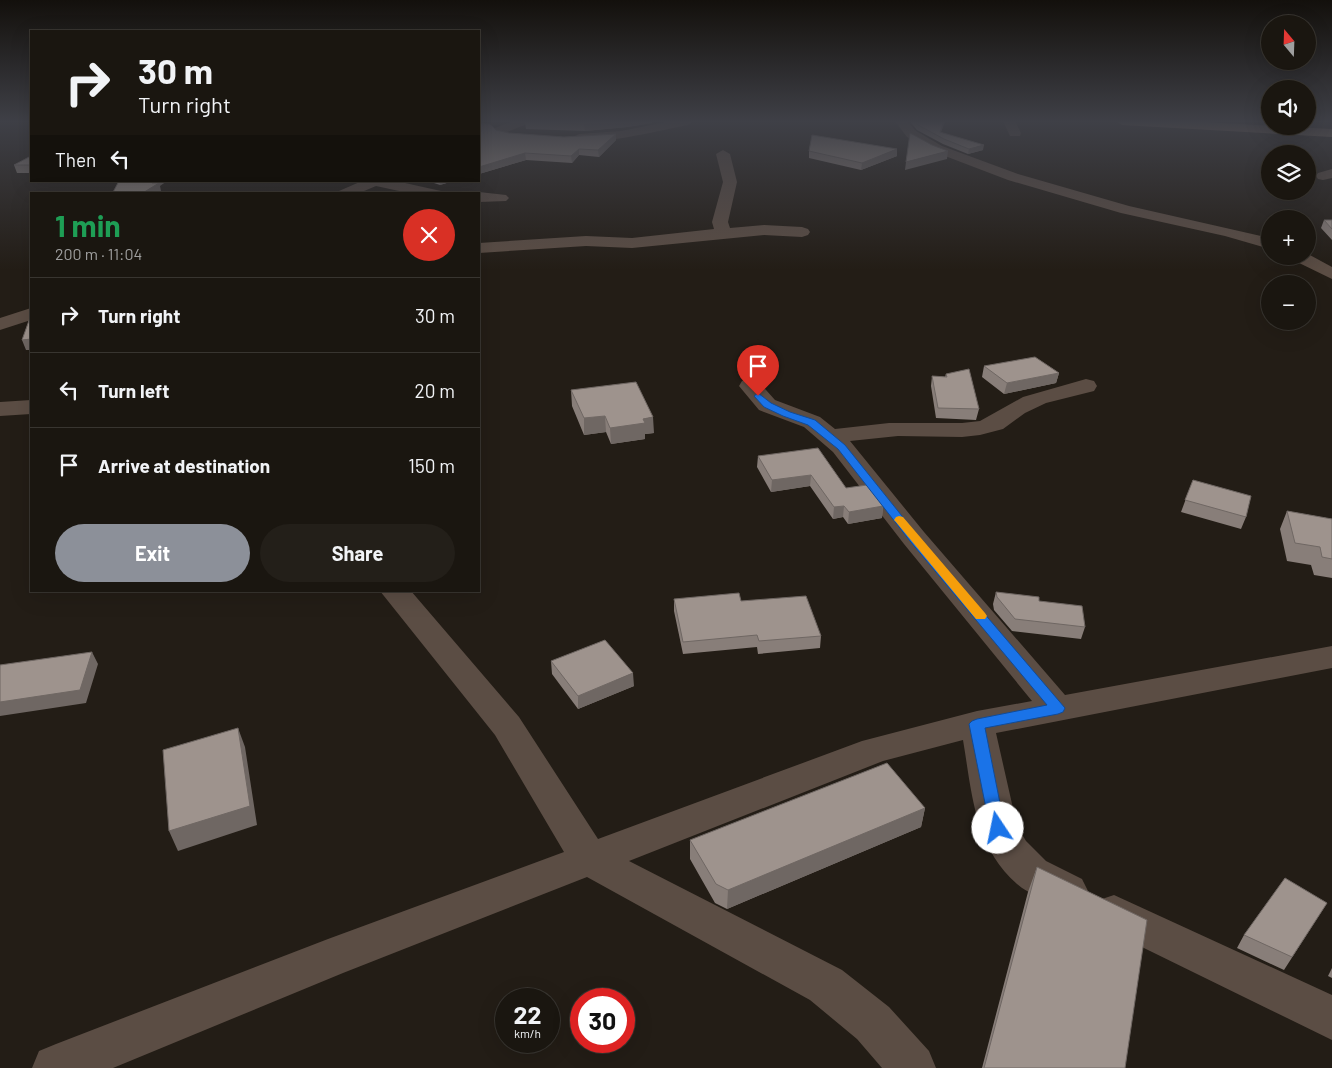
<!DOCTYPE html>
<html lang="en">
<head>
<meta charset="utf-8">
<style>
	body { margin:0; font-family:Barlow,sans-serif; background:#231f19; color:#f1f3f6; height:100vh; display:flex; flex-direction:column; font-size:19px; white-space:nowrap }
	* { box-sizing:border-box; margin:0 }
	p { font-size:16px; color:#9f9f9f }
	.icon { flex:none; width:28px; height:28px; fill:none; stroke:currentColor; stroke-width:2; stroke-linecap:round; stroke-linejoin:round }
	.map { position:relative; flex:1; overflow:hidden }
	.side { position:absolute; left:30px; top:192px; width:450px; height:400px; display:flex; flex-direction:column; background:#1a1610; border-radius:0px; box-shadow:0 5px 20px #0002,0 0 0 1px #383530 }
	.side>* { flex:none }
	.guide { position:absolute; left:30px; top:30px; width:450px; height:152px; border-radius:0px; box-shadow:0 5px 20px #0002,0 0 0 1px #383530; background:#1a1610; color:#f1f3f6; overflow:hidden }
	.needle { width:32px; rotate:341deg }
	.tools { position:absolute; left:1261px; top:15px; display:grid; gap:10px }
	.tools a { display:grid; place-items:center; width:55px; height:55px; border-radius:50%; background:#1a1610; box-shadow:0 5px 20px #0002,0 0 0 1px #383530; font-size:25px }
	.speed { position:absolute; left:495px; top:988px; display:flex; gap:10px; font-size:25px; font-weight:700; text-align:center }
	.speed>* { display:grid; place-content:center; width:65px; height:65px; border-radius:50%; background:#1a1610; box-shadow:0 5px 20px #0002,0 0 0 1px #383530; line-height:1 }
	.speed small { font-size:12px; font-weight:400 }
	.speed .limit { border:8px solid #d22; background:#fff; color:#111 }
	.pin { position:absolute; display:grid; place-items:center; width:42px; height:42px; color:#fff; margin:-51px -21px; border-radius:50% 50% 50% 0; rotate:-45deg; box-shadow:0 0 5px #0007 }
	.pin .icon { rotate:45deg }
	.me { position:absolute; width:55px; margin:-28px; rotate:349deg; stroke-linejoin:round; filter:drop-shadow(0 0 4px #0008) }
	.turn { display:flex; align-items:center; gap:18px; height:105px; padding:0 25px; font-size:22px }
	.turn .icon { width:65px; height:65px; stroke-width:2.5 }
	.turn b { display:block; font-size:35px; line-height:42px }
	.then { display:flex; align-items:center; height:48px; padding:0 25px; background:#0003; gap:10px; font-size:19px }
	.round { display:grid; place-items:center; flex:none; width:52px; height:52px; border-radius:26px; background:#231f19 }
	.head { display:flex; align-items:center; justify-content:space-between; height:85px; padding:0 25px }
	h1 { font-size:30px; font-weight:700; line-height:38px; color:#1e9e55 }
	.action { display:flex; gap:10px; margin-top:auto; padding:10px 25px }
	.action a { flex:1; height:58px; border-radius:30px; background:#8c9099; color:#fff; font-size:20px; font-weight:700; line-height:58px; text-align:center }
	.action a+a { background:#231f19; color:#f1f3f6 }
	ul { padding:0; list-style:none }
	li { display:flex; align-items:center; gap:15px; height:75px; padding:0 25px; border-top:1px solid #383530 }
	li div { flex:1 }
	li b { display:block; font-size:19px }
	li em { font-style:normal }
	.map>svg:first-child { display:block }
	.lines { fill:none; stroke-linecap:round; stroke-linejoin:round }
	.minor { fill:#5b4d44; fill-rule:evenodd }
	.major { fill:#987c68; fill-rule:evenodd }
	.wall { fill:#887e79 }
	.shaded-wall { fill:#6f6763 }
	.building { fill:#9e938d; stroke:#6f6763 }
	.route { fill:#1a73e8; stroke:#114b97 }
	.slow { fill:#f59e0b }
</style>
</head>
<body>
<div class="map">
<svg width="1332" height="1068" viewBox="0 0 1332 1068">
	<rect width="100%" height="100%" fill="#231d16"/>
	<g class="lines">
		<path class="minor" d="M 513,121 L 529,121 L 527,124 L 479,143 L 479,134 Z
			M 672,121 L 694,121 L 688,125 C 670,128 583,150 572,138 L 579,134 L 621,131 Z
			M 895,121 L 907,121 L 916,131 L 942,146 L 1018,174 L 1129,206 L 1261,236 L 1270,238 L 1270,249 L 1225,236 L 1121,213 L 1008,180 L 932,151 L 907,137 Z
			M 1003,121 L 1015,121 L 1021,133 L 1020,136 L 1010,136 Z
			M 723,150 L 730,154 L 737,182 L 728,222 L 730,228 L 764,225 L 802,227 L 808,229 L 810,232 L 808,235 L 802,237 L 764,235 L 632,248 L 586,246 L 479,253 L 479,243 L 586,236 L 632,238 L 714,229 L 712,222 L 723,182 L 716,154 Z
			M 1332,169 L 1332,178 L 1323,180 L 1318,179 L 1316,176 L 1318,173 Z
			M 362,181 L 396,181 L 441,191 L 443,194 L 413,194 L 376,186 L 357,194 L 337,194 L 339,191 Z
			M 479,192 L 506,195 L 509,198 L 506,201 L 479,202 L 479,194 L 474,194 Z
			M 1308,254 L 1332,267 L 1332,279 L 1293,260 L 1291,256 L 1308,256 Z
			M 31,308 L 31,320 L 0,330 L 0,318 Z
			M 750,379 L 758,381 L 775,400 L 820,417 L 835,429 L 889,423 L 962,423 L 980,421 L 1023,397 L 1086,379 L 1094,381 L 1097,386 L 1094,391 L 1046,403 L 1025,413 L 1003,429 L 980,435 L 962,437 L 898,436 L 850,441 L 924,532 L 1065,695 L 1332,646 L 1332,668 L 996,733 L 1017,826 L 1026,841 L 1046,861 L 1082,879 L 1088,891 L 1082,903 L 1068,909 C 1053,903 1028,894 1017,884 C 974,846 972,793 963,740 L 883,761 L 629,861 L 842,970 L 889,1007 L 929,1051 L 936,1068 L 882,1068 L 857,1039 L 810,1000 L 587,877 L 343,973 L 113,1068 L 32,1068 L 39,1051 L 56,1044 L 328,939 L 564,852 L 495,735 L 380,591 L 411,591 L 519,717 L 598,839 L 862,741 L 977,711 L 1032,701 L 904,544 L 833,452 L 804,427 L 759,410 L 739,386 L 742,381 Z
			M 31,400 L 31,414 L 0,416 L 0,402 Z
			M 1114,895 L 1332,995 L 1332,1040 L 1099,926 L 1093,913 L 1099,900 Z"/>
		<path class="major" d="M 1116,121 L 1182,121 L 1332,129 L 1332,137 L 1122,125 Z"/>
	</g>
	<path class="wall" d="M 528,121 L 652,121 L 652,123 L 627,127 L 585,131 L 526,129 L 525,122 Z
		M 911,121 L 945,121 L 941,132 L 983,150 L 968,154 L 943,144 L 917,130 L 911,123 Z
		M 479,123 L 496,130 L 509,133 L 564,137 L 616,134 L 616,140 L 599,157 L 579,155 L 572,163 L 526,160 L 479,174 Z
		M 809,151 L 897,156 L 861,170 L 809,158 Z
		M 31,156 L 31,173 L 17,173 L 14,165 Z
		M 428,181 L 453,181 L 440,185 Z
		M 1324,220 L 1332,220 L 1332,240 L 1321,228 Z
		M 984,366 L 1059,373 L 1056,383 L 1004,394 L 982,377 Z
		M 946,374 L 979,409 L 976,420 L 936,418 L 931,386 L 932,376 L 945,377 Z
		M 571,390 L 654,433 L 645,434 L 645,439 L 611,444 L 606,432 L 584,435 L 572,406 Z
		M 758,456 L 846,488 L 883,506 L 882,518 L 848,524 L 843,517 L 833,519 L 810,486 L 771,492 L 757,467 Z
		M 1193,480 L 1246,517 L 1241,529 L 1181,512 Z
		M 1287,511 L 1332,519 L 1332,578 L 1314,575 L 1311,565 L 1287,561 L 1280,529 Z
		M 996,592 L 1039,601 L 1085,627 L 1081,639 L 1012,631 L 994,610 L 993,604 Z
		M 674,599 L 741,601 L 821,636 L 820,648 L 758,654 L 757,647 L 683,654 L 674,611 Z
		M 551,661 L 634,686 L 578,709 L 552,674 Z
		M 925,808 L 921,827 L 727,909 L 715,903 L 690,859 L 690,840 Z
		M 1037,867 L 1125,1068 L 982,1068 L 1028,892 Z
		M 1327,903 L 1284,970 L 1237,948 L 1244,935 Z
		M 1332,968 L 1332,978 L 1328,976 Z"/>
	<path class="shaded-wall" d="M 620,121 L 652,121 L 652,123 L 627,127 L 585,131 L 584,124 Z
		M 944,121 L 945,121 L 939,137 L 940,132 Z
		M 616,134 L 616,140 L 599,157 L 598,150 Z
		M 984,145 L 983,150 L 968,154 L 969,149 Z
		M 579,149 L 579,155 L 572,163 L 571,156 Z
		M 897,149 L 897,156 L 861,170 L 862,163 Z
		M 948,151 L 947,159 L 905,170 L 906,162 Z
		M 525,153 L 526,160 L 479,174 L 479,167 Z
		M 154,181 L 167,181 L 160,186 L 161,191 L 156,194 L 141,194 Z
		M 439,181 L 453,181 L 440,185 Z
		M 31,339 L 31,350 L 26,350 L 22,340 Z
		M 1059,373 L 1056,383 L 1004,394 L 1007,383 Z
		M 605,416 L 606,432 L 584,435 L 584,418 Z
		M 653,417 L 654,433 L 645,434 L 645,439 L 611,444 L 610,428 L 643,419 Z
		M 811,475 L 810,486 L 771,492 L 772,480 Z
		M 844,506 L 843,517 L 833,519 L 834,507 Z
		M 883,506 L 882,518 L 848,524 L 849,512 Z
		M 92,652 L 98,664 L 86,703 L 0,716 L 0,702 Z
		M 633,673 L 634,686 L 578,709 L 578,696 Z
		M 238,728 L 245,747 L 257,825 L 178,851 L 169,831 Z
		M 925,808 L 921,827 L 727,909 L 728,890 Z"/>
	<path class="building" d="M 528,121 L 620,121 L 584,124 L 525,122 Z
		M 914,121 L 944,121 L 940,132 L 984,145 L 969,149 L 944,139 L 918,125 Z
		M 479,123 L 490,124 L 496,130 L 509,133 L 564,137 L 616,134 L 598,150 L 579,149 L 571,156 L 525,153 L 479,167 Z
		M 910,133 L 932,145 L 948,151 L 906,162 Z
		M 812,135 L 897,149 L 862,163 L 809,151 Z
		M 31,156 L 31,165 L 14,165 Z
		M 119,181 L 154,181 L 152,183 L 159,183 L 141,194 L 112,194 Z
		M 1324,220 L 1332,220 L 1332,229 Z
		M 31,315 L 31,339 L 22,340 Z
		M 1035,357 L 1059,373 L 1007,383 L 984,366 Z
		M 969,369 L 979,409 L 938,408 L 932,376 L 947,377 L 946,374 Z
		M 636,382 L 653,417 L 643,419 L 645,423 L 610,428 L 605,416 L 584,418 L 571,390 Z
		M 818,448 L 846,488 L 867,485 L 883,506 L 849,512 L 844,506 L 834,507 L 811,475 L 772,480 L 758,456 Z
		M 1193,480 L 1251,496 L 1246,517 L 1185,500 Z
		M 1287,511 L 1332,519 L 1332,559 L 1322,557 L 1320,547 L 1295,543 Z
		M 996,592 L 1039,597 L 1039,601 L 1082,606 L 1085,627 L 1015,619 L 997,597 Z
		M 739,593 L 741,601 L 806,596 L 821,636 L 759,641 L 757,635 L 683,642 L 674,599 Z
		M 605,640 L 633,673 L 578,696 L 551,661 Z
		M 92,652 L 80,690 L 0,702 L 0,665 Z
		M 238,728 L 250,806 L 169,831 L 163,750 Z
		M 887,763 L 925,808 L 728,890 L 716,884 L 690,840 Z
		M 1037,867 L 1147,920 L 1125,1068 L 984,1068 Z
		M 1285,878 L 1327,903 L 1292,957 L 1244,935 Z"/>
	<linearGradient id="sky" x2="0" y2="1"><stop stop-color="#13100c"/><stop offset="0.45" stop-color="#3f4047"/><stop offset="1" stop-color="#3f4047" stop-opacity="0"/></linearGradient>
	<rect width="1332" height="270" fill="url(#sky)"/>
	<path class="route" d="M 758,393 L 771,403 L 790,412 L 815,420 L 845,445 L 918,536 L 1065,708 L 1063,712 L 1058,714 L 985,728 L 1005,828 L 1003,833 L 998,835 L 992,833 L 990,828 L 969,724 L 972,721 L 977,719 L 1047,705 L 910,541 L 838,449 L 808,425 L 783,416 L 764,407 L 754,396 Z"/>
	<path class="slow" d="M 899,516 L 903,517 L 985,613 L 987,616 L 985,619 L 976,619 L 896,522 L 894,520 L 896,517 Z"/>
</svg>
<div class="tools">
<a><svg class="needle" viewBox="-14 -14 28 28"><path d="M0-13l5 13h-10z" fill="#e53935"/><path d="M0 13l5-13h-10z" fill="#9f9f9f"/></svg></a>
<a><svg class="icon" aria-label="sound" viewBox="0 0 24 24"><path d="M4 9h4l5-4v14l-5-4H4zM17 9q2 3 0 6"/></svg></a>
<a><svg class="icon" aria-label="layers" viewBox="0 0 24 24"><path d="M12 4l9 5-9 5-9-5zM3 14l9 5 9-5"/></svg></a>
<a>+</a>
<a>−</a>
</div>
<div class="speed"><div>22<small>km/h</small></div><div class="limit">30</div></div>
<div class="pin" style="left:758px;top:396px;background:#d93025"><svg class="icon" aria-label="arrive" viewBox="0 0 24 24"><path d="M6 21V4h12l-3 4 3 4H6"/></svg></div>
<svg class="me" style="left:998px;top:828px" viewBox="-20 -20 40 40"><circle r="19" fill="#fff"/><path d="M0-13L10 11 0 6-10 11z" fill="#1a73e8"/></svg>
<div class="guide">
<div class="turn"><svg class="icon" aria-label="right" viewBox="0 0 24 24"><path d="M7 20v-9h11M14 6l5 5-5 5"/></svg><div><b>30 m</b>Turn right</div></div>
<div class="then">Then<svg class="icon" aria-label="left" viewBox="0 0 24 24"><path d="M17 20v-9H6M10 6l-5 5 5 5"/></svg></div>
</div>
<section class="side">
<div class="head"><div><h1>1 min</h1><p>200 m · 11:04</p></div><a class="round" style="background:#d93025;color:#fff"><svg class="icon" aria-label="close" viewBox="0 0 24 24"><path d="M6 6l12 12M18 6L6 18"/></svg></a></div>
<ul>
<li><svg class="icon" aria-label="right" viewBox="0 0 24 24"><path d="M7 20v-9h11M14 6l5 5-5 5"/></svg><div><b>Turn right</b></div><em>30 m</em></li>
<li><svg class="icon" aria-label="left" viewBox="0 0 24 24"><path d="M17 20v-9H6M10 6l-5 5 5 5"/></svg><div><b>Turn left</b></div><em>20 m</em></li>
<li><svg class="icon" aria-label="arrive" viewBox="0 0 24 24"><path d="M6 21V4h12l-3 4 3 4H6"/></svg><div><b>Arrive at destination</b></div><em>150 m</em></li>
</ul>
<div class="action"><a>Exit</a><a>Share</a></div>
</section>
</div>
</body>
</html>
